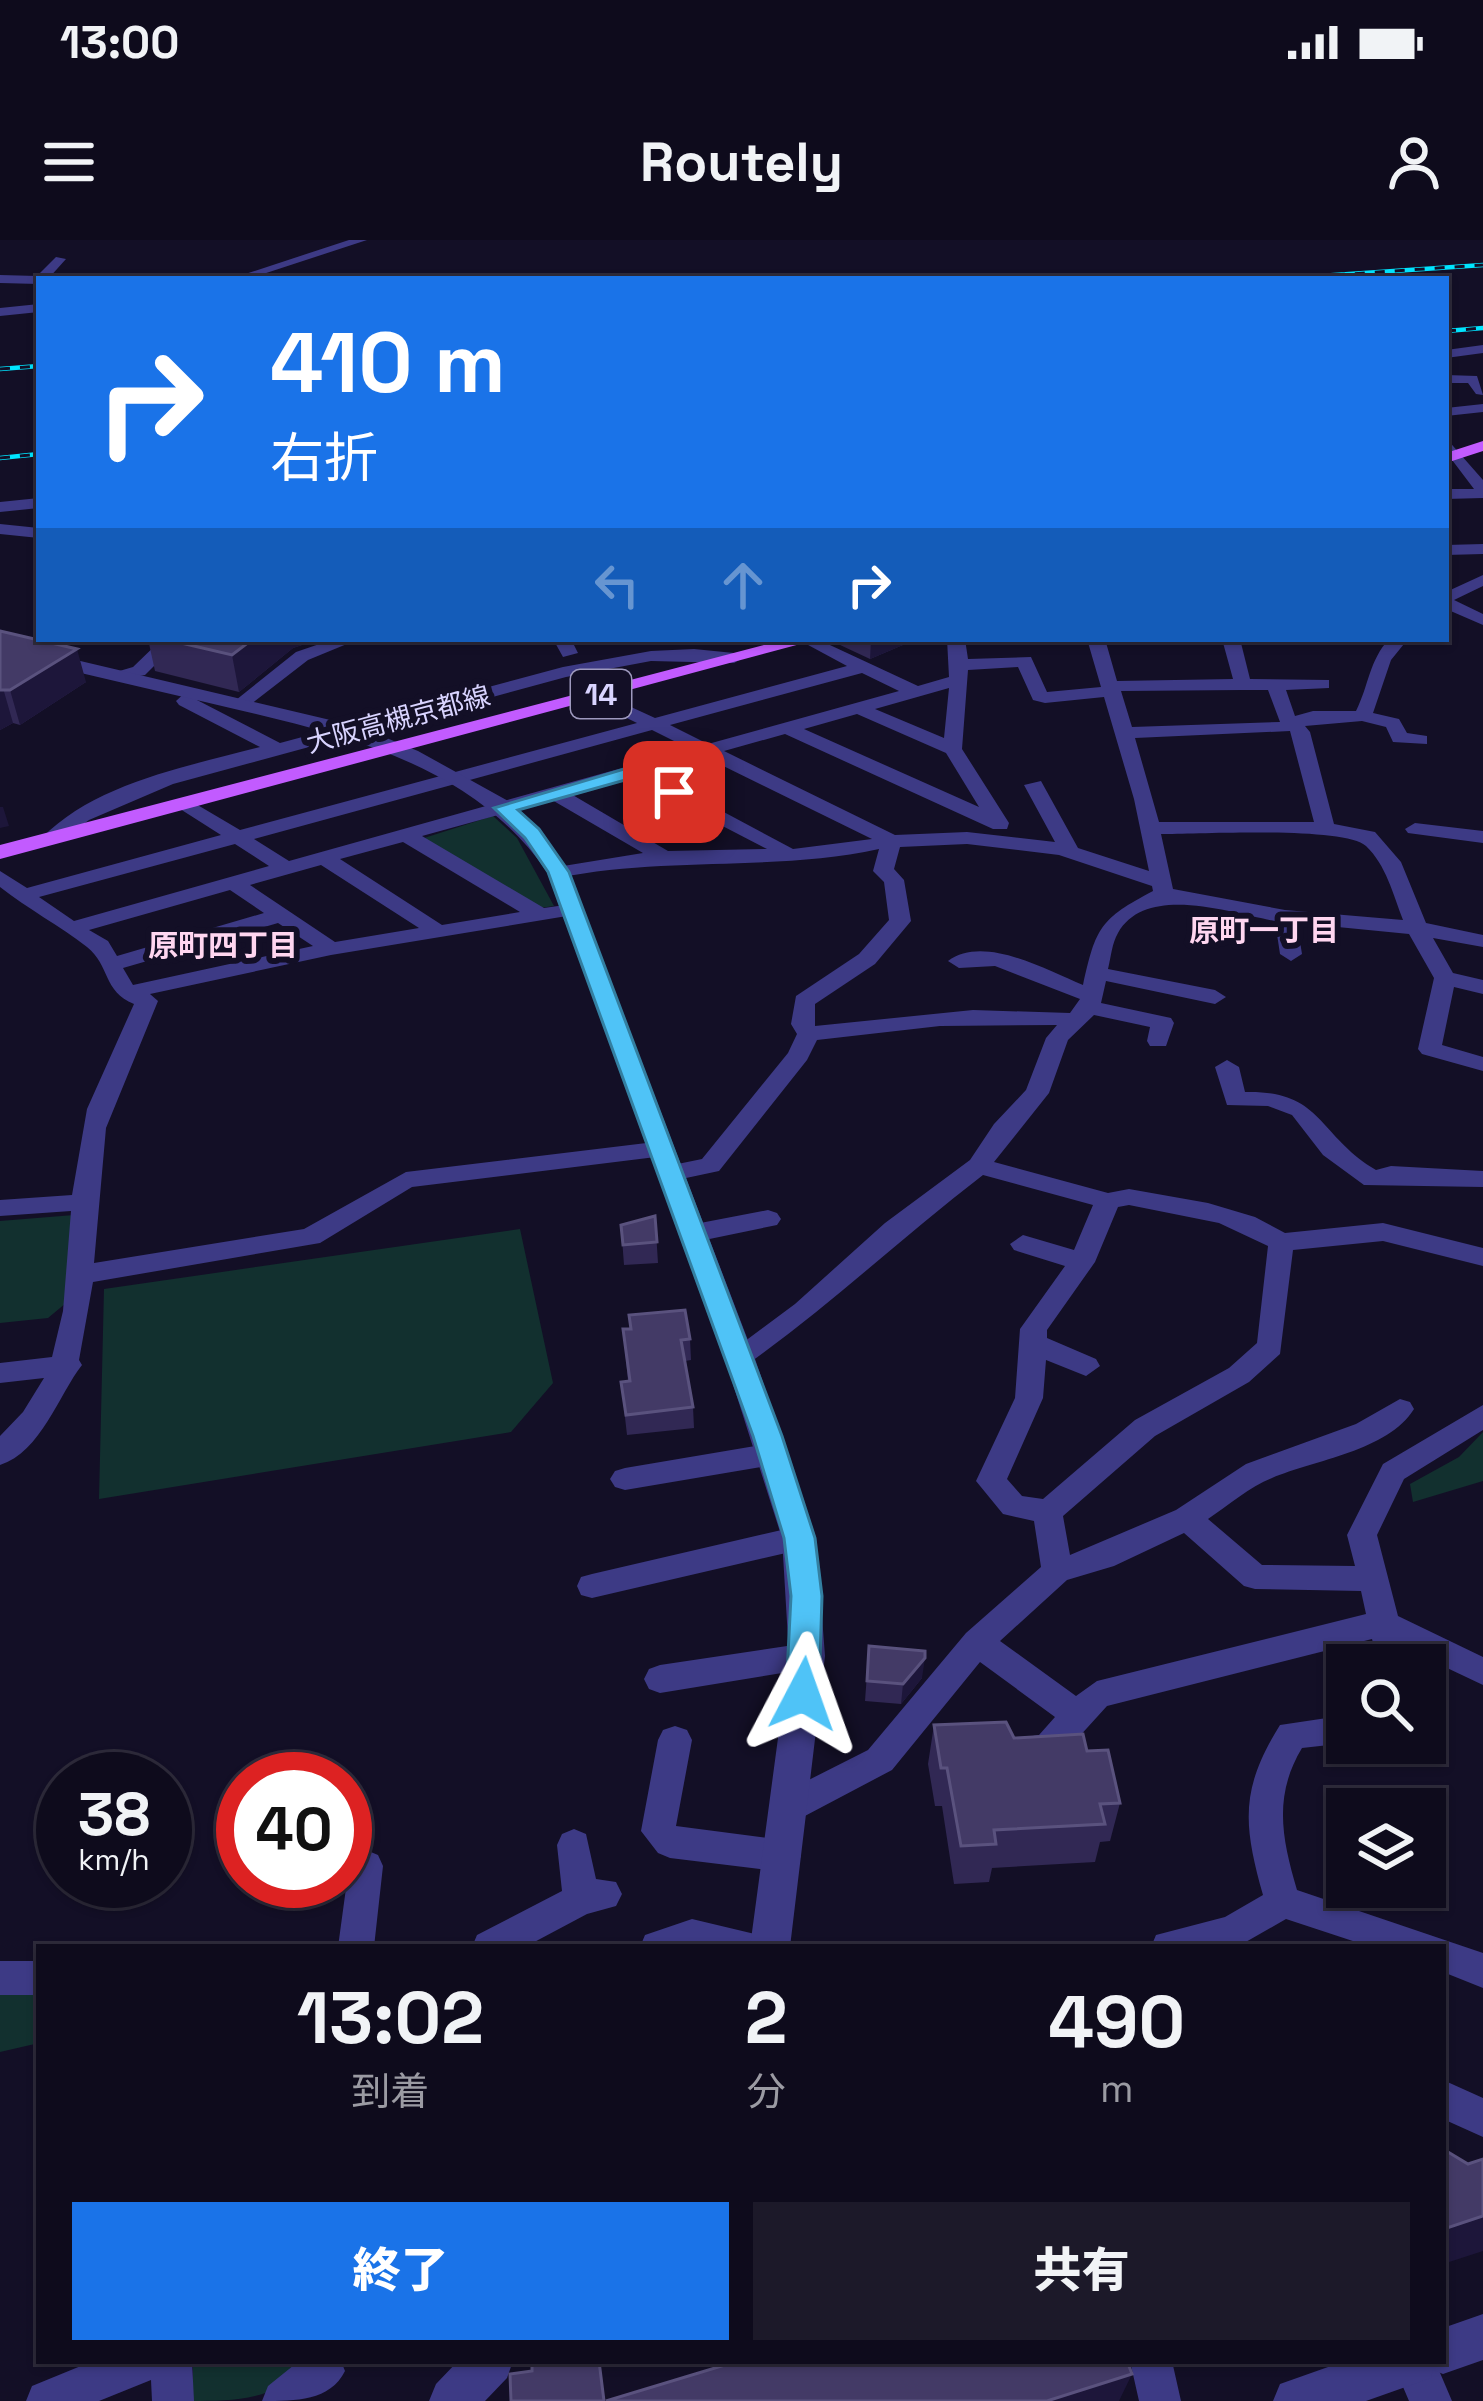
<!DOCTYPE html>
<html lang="ja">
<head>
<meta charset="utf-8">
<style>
	body { margin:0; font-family:"Space Grotesk","Noto Sans JP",sans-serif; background:#1c1929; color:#f1f3f6; height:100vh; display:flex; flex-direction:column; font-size:45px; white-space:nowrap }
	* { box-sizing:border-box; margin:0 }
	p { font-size:39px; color:#9b9ba3 }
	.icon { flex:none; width:66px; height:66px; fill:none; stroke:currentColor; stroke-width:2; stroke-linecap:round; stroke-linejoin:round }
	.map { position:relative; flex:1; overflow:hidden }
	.details { position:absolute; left:36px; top:1704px; width:1410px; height:420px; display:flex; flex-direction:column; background:#0e0b1c; border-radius:0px; box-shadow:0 3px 9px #0004,0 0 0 3px #2e2b3b }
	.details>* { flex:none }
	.top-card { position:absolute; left:36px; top:36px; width:1413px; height:366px; border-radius:0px; box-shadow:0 3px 9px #0004,0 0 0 3px #2e2b3b; background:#1a73e8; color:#fff; overflow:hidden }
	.controls { position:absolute; left:1326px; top:1404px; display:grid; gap:24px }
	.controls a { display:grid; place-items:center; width:120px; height:120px; border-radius:0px; background:#0e0b1c; box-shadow:0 3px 9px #0004,0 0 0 3px #2e2b3b; font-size:60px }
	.speed { position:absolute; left:36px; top:1512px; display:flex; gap:24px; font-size:60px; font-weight:700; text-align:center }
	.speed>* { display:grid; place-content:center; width:156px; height:156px; border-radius:50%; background:#0e0b1c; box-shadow:0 3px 9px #0004,0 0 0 3px #2e2b3b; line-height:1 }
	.speed small { font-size:30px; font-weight:400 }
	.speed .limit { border:18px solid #d22; background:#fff; color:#111 }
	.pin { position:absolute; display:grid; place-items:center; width:102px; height:102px; color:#fff; margin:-51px; border-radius:24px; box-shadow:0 6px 18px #0006 }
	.me { position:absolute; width:132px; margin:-66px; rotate:4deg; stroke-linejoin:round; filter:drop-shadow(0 0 9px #0008) }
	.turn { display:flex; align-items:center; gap:42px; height:252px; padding:0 36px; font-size:54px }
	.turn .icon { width:156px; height:156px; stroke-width:2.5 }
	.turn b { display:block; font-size:84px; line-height:102px }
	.lanes { display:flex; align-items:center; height:114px; padding:0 36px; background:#0003; justify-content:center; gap:60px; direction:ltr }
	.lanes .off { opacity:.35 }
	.eta { display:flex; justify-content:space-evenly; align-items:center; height:204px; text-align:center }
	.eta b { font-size:72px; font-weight:800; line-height:84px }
	.cta { display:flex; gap:24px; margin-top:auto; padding:24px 36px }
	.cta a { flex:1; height:138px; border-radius:0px; background:#1a73e8; color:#fff; font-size:48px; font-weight:800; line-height:138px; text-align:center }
	.cta a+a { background:#1c1929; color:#f1f3f6 }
	.status { display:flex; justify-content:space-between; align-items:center; height:84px; padding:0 60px; background:#0e0b1c; direction:ltr }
	.status svg { height:33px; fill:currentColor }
	header { display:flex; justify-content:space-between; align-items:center; height:156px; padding:0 36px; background:#0e0b1c; font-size:54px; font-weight:800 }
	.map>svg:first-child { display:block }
	.green { fill:#12302f }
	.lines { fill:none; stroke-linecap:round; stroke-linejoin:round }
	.minor { fill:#3d3a85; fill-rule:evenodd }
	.tertiary { fill:#3d3a85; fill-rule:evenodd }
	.primary { fill:#c25bff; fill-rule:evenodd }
	.rail-casing { stroke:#00e5ff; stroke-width:4.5 }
	.rail { stroke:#130f26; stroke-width:3; stroke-dasharray:10; stroke-linecap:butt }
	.wall { fill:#312854 }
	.shaded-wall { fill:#1d163a }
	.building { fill:#433a66; stroke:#5a527e; stroke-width:3 }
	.route { fill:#4fc3f7; stroke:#337fa1; stroke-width:3 }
	.labels { text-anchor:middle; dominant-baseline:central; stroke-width:12; stroke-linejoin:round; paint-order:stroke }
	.far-street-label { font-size:27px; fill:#d9d4ff; stroke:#130f26 }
	.shield { fill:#130f26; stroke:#9e99be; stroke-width:3 }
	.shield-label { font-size:30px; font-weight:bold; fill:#d9d4ff }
	.far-neighbourhood-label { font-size:30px; font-weight:bold; fill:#ffd6f0; stroke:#130f26 }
</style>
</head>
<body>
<div class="status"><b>13:00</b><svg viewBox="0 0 49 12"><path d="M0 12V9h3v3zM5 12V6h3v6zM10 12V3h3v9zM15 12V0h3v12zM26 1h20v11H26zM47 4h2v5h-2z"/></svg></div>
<header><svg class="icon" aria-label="menu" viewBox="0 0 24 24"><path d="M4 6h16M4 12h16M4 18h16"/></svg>Routely<svg class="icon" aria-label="person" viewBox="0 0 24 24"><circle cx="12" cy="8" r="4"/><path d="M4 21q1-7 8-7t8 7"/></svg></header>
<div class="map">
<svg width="1483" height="2161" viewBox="0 0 1483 2161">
	<rect width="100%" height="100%" fill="#130f26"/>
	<path class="green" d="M 493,576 L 517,598 L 554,666 L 540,668 L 421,599 Z
		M 74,975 L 66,1063 L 48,1078 L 0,1083 L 0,981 Z
		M 520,989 L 553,1143 L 511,1192 L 99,1259 L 104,1049 Z
		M 1483,1192 L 1483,1241 L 1413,1262 L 1410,1244 L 1459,1217 Z
		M 39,1752 L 39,1803 L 0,1812 L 0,1753 Z
		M 299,2121 C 286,2161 231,2161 193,2161 L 193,2121 Z"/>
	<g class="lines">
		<path class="minor" d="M 349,0 L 367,0 L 248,39 L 230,39 Z
			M 56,17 L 66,19 L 48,39 L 39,39 L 39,44 L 0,43 L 0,35 L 37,36 Z
			M 110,35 L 157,39 L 104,39 Z
			M 39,64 L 39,72 L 0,76 L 0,68 Z
			M 1483,105 L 1483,113 L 1446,118 L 1446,110 Z
			M 1446,135 L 1477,136 L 1483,155 L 1476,154 L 1468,143 L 1446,143 Z
			M 1483,164 L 1483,172 L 1446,176 L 1446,168 Z
			M 1446,198 L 1483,240 L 1483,258 L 1446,259 L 1446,249 L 1474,249 L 1446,212 Z
			M 0,284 L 39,288 L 39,298 L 0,294 Z
			M 1483,304 L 1483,314 L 1446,315 L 1446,305 Z
			M 1483,335 L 1483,346 L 1454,360 L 1483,374 L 1483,385 L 1446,369 L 1446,352 Z
			M 162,399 L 181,399 L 145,435 L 116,440 L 116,432 L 133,427 Z
			M 334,399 L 359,399 L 308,420 L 246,468 L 231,464 L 296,412 Z
			M 553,399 L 571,399 L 578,413 L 563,417 Z
			M 797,399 L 817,399 L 918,446 L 949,437 L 947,399 L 965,399 L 968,419 L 1031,417 L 1047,452 L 1101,447 L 1087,399 L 1105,399 L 1117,441 L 1233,439 L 1222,399 L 1240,399 L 1250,439 L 1329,440 L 1329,448 L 1286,450 L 1295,476 L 1313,471 L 1356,471 C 1369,445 1369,421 1389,399 L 1408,399 L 1391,420 L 1373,473 L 1399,479 L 1407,493 L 1427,496 L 1427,504 L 1393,502 L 1386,487 L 1362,481 L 1305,486 L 1310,492 L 1334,584 L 1375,592 L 1401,622 L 1426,683 L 1483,695 L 1483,707 L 1433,698 L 1453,733 L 1483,740 L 1483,754 L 1454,747 L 1442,805 L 1483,817 L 1483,831 L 1422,814 L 1418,809 L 1434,738 L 1409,694 L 1297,683 L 1302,714 L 1291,721 L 1280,714 L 1275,681 C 1231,673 1146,643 1118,693 C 1112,703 1111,717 1108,729 L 1215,750 L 1226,757 L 1215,764 L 1106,741 L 1101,763 L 1171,778 L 1174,783 L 1166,806 L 1150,806 L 1147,801 L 1150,787 L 1094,775 L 1068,800 L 1049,853 L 994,922 L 1108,953 L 1129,949 L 1208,963 L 1255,977 L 1285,993 L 1383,983 L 1483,1008 L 1483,1026 L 1383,1001 L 1293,1010 L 1280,1114 L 1249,1142 L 1155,1196 L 1063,1276 L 1070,1315 L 1176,1270 L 1246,1224 L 1356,1184 L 1400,1159 L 1410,1162 L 1414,1169 C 1388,1211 1314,1220 1272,1238 C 1249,1247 1229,1265 1208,1279 L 1262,1325 L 1355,1326 L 1347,1295 L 1383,1224 L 1483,1165 L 1483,1190 L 1404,1239 L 1377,1295 L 1398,1376 L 1483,1417 L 1483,1445 L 1407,1409 L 1411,1425 L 1379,1425 L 1372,1399 L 1107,1466 L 1057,1521 L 1045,1525 L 1019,1518 L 1014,1508 L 1019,1498 L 1039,1495 L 1055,1477 L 980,1422 L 892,1530 L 803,1577 L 791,1581 L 779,1577 L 774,1566 L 779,1555 L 868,1510 L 966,1393 L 1041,1327 L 1034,1281 L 1003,1274 L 976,1241 L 1015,1158 L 1020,1089 L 1065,1026 L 1014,1010 L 1010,1004 L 1023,995 L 1074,1010 L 1093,965 L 983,935 C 903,996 831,1065 749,1123 L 739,1126 L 725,1116 L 795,1064 L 885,983 L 970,920 L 994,884 L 1026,850 L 1046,798 L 1057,785 L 940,786 L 817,800 L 807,820 L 719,931 L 672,941 L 663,939 L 660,933 L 663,927 L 702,919 L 788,813 L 797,794 L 791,784 L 796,756 L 859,714 L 889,680 L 884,642 L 873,631 L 879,609 C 773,632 665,616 558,638 L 551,636 L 551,628 L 643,613 L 552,560 L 422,596 L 544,668 L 572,664 L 583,670 L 579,674 L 331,715 L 150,754 L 158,761 L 106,888 L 94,1023 L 304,989 L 406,932 L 663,901 L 675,909 L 672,915 L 412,947 L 320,1003 L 93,1042 L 79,1120 L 82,1125 C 59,1154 41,1212 0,1225 L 0,1196 L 23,1172 L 44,1138 L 0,1143 L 0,1123 L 52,1117 L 63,1071 L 71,971 L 0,976 L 0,960 L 72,955 L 87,869 L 134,764 C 103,752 110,725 87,707 C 60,686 28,669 0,647 L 0,631 L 27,648 L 221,595 L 177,567 L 174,563 L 184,557 L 240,590 L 637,483 L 588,459 L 588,451 L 594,450 L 655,478 L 847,426 ZM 1018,427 L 1033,460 L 1045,463 L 1104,457 L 1134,559 L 1149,631 L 1078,608 L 1041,541 L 1024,545 L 1055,602 L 967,592 L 895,595 L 724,511 L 785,494 L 993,589 L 1007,589 L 1009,583 L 962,509 L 968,430 ZM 862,433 L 899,451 L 708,504 L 670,485 ZM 949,448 L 944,498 L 875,469 ZM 1242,450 L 1268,450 L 1280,482 L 1132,487 L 1121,451 ZM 857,474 L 946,513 L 979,567 L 804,489 ZM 652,490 L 690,509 L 289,621 L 254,599 ZM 1290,491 L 1314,582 L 1159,582 L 1135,498 ZM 705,517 L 872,599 L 793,609 L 649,532 ZM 630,538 L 767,609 L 668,611 L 571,554 ZM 1161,594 C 1198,594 1344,586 1366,606 C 1386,625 1393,654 1403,680 L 1285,670 L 1173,649 ZM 403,602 L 520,672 L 442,685 L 340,619 ZM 235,604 L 269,626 L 74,681 L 39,657 ZM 967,604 L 1059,615 L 1152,646 L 1153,651 C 1100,679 1096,687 1083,745 C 1046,730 984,694 948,721 L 959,728 L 995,726 L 1080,759 L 1070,773 L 973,770 L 815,786 L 815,764 L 875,724 L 911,681 L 904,640 L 894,629 L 900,607 ZM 321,625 L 419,688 L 335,702 L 250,645 ZM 230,650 L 264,673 L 117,716 L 108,701 L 89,690 ZM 278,683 L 313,706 L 133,745 L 123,728 ZM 1129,965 L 1219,983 L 1268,1006 L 1257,1103 L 1229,1128 L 1135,1180 L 1043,1259 L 1022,1256 L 1007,1239 L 1043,1158 L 1046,1120 L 1086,1136 L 1100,1126 L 1096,1119 L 1047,1098 L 1047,1090 L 1095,1022 L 1118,967 ZM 1184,1293 L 1244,1346 L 1255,1349 L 1361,1351 L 1366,1374 L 1097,1441 L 1076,1456 L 1000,1401 L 1067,1340 L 1114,1326 Z
			M 694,409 L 734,413 L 743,418 L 734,423 L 651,421 L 566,437 L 173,544 L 89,580 L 59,602 L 45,602 L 42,598 C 95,543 189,526 260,507 L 179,465 L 176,461 L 188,450 L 200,450 L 203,454 L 197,460 L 280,503 L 563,427 L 651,411 Z
			M 1415,583 L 1483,591 L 1483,603 L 1408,593 L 1405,589 Z
			M 1227,820 L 1239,827 L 1245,852 C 1323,850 1317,895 1376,930 L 1391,926 L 1483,931 L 1483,947 L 1364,945 L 1323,915 L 1292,875 L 1268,866 L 1227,865 L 1215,827 Z
			M 768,970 L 777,973 L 781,979 L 777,985 L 695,1002 L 682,993 L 695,984 Z
			M 773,1203 L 783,1206 L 787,1214 L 783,1222 L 773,1225 L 625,1250 L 615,1247 L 610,1239 L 615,1231 L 625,1228 Z
			M 799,1286 L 810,1290 L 814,1298 L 810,1306 L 799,1310 L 592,1358 L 581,1355 L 577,1346 L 581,1337 L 592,1334 Z
			M 807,1403 L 818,1407 L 823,1416 L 818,1425 L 807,1429 L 660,1453 L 649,1449 L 644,1439 L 649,1429 L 660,1425 Z
			M 1347,1475 L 1347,1503 L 1302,1508 C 1273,1556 1282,1599 1297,1650 L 1483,1713 L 1483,1748 L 1443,1732 L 1443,1707 L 1371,1707 L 1286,1679 L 1237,1707 L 1151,1707 L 1156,1695 L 1225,1677 L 1263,1655 C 1243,1584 1240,1549 1280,1485 Z
			M 675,1486 L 687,1490 L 692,1500 L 676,1586 L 784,1600 L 796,1605 L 801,1616 L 796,1627 L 784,1632 L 670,1618 L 658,1613 L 641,1591 L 658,1500 L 663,1490 Z
			M 574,1589 L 586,1594 L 596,1639 L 616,1642 L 622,1654 L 616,1666 L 587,1674 L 525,1707 L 472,1707 L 477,1695 L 562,1651 L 557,1605 L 562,1594 Z
			M 366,1610 L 378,1615 L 383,1626 L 374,1707 L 338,1707 L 349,1626 L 354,1615 Z
			M 692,1679 L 759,1695 L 764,1707 L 640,1707 L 645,1695 Z
			M 0,1721 L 39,1721 L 39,1755 L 0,1755 Z
			M 1443,1840 L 1483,1858 L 1483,1897 L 1443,1879 Z
			M 93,2121 L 192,2121 L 194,2161 L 152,2161 L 151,2140 L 99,2161 L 26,2161 L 32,2146 Z
			M 299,2121 L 341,2121 L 345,2131 C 330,2161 296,2161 262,2161 L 268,2146 Z
			M 1130,2121 L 1172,2121 L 1181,2161 L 1139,2161 Z
			M 1392,2121 L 1435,2121 L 1452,2161 L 1409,2161 Z"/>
		<path class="tertiary" d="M 39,258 L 39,268 L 0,272 L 0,262 Z
			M 0,402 L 360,487 L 418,511 L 512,563 L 540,589 L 569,632 L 754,1116 L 816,1298 L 825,1416 L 790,1707 L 750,1707 L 789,1416 L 782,1298 L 724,1116 L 547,632 C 470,519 329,491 205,462 C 136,446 68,430 0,414 Z
			M 1483,2074 L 1483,2120 L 1443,2134 L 1433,2130 L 1431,2138 L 1366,2161 L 1273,2161 L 1280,2144 L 1345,2121 L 1443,2121 L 1443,2088 Z
			M 458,2121 L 513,2121 L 507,2138 L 485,2161 L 429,2161 L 436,2144 Z"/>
		<path class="primary" d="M 1483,201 L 1483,211 L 1446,223 L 1446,213 Z
			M 787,399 L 819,399 L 0,619 L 0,605 Z"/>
		<g class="rail-casing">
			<path id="rail" d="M 1275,39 L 1483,25
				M 1446,91 L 1483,88
				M 0,129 L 39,126
				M 0,218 L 39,214"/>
		</g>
		<use href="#rail" class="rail"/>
	</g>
	<path class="wall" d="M 0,391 L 86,442 L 20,485 L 13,483 L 0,490 Z
		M 148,399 L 310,399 L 311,402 L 293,408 L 239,452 L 155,431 Z
		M 838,399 L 917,399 L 870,419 L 838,404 Z
		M 655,976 L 658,1023 L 624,1025 L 621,985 Z
		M 629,1075 L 690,1099 L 691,1120 L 685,1121 L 693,1167 L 694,1188 L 627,1195 L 621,1142 L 628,1141 L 623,1089 L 630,1089 Z
		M 869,1406 L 922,1438 L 901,1464 L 865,1461 Z
		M 934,1485 L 1087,1511 L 1120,1563 L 1110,1601 L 1100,1602 L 1095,1622 L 992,1628 L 989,1642 L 954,1644 L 942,1566 L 935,1566 L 928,1524 Z"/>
	<path class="shaded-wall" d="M 253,399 L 310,399 L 311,402 L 293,408 L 239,452 L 232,415 Z
		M 875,399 L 917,399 L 870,419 L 871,401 Z
		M 77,409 L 86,442 L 20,485 L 10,450 Z
		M 3,448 L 13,483 L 0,490 L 0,450 Z
		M 0,567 L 3,567 L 9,586 L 0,588 Z
		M 925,1418 L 922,1438 L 901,1464 L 903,1444 Z
		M 1483,1976 L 1483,2011 L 1443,2024 L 1444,1989 Z
		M 1132,2134 L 1119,2161 L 1047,2161 Z"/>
	<path class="building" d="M 0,391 L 77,409 L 10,450 L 0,450 Z
		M 164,399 L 253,399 L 232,415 Z
		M 655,976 L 657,1002 L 623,1005 L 621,985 Z
		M 685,1070 L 690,1099 L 681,1100 L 693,1167 L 626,1175 L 621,1142 L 630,1141 L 623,1089 L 631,1089 L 629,1075 Z
		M 869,1406 L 925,1411 L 925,1418 L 903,1444 L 867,1441 Z
		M 1006,1482 L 1014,1498 L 1083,1494 L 1087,1511 L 1108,1510 L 1120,1563 L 1100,1564 L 1105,1584 L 994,1590 L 996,1604 L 961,1606 L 947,1528 L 941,1528 L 934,1485 Z
		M 1443,1909 L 1468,1924 L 1483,1919 L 1483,1976 L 1444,1989 Z
		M 532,2121 L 599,2121 L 604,2161 L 511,2161 L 510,2134 L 532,2131 Z
		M 738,2121 L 1127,2121 L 1132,2134 L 1047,2161 L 606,2161 Z"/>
	<path class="route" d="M 634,526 L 683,552 L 667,556 L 632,538 L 518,570 L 539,589 L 569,632 L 782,1196 L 815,1298 L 822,1356 L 819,1454 L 814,1463 L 803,1467 L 791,1463 L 786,1454 L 791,1356 L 784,1298 L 753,1196 L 548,632 L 525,598 L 494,568 Z"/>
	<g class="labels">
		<g class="far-street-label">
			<text transform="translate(398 479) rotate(-15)">大阪高槻京都線</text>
		</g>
		<rect class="shield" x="571" y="430" width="60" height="48" rx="9"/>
		<g class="shield-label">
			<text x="601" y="454">14</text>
		</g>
		<g class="far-neighbourhood-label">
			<text x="1264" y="690">原町一丁目</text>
			<text x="223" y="705">原町四丁目</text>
		</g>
	</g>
</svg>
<div class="controls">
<a><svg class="icon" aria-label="search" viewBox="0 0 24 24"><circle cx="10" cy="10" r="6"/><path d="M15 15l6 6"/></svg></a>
<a><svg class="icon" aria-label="layers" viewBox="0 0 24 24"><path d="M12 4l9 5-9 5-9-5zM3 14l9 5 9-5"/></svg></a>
</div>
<div class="speed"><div>38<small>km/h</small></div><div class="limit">40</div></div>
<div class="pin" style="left:674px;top:552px;background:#d93025"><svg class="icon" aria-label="arrive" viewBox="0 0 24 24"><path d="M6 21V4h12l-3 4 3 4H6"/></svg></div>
<svg class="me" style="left:803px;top:1454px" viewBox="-20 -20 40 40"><path d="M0-17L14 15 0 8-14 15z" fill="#4fc3f7" stroke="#fff" stroke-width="4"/></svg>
<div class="top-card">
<div class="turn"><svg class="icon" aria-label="right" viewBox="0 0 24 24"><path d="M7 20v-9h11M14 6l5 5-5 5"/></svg><div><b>410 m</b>右折</div></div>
<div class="lanes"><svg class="icon off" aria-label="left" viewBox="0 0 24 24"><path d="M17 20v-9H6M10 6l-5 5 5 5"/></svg><svg class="icon off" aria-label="ahead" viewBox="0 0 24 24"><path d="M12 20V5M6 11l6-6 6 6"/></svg><svg class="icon" aria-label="right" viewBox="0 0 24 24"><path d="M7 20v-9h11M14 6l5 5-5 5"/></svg></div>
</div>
<section class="details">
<div class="eta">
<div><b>13:02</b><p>到着</p></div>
<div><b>2</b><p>分</p></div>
<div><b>490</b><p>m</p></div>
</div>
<div class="cta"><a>終了</a><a>共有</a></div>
</section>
</div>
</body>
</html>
